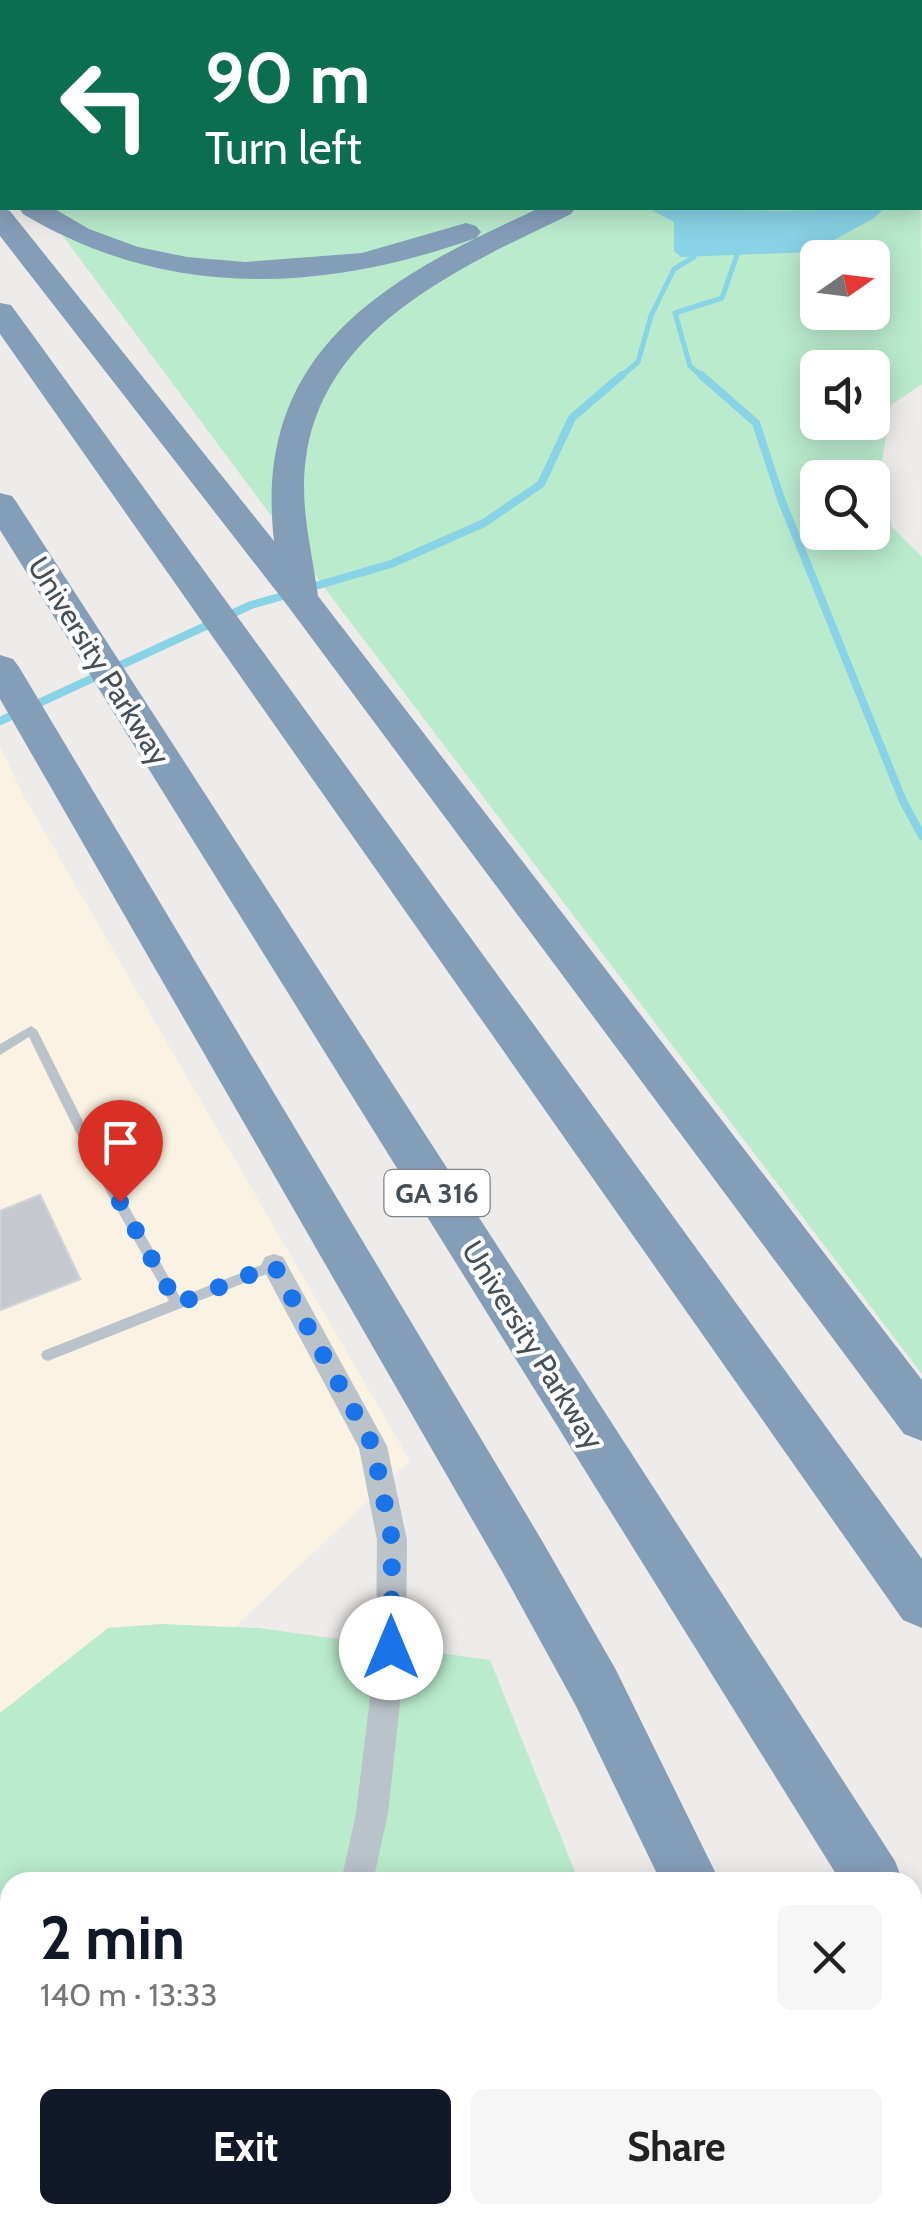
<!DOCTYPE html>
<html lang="en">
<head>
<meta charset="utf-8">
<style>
	body { margin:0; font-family:Cabin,sans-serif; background:#f6f6f6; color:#222; height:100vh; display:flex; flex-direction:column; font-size:38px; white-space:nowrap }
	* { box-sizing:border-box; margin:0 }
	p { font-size:32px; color:#767676 }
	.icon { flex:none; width:55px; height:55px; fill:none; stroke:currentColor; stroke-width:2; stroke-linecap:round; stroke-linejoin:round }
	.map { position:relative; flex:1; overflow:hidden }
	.panel { position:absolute; left:0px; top:1872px; width:922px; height:352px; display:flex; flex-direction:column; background:#fff; border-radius:30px 30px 0 0; box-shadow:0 5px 25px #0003 }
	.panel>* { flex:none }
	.hud { position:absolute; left:0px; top:0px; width:922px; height:210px; box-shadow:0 5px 25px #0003; background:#0b6e4f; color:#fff; overflow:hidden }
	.needle { width:65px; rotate:76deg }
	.controls { position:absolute; left:800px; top:240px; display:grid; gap:20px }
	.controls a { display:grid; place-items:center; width:90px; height:90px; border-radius:15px; background:#fff; box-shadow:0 5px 25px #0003; font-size:50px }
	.pin { position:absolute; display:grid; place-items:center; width:85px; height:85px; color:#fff; margin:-102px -42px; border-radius:50% 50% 50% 0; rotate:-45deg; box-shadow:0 0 10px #0007 }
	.pin .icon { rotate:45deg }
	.me { position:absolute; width:110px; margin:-55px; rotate:0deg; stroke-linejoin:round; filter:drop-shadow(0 0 8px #0008) }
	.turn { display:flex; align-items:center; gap:35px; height:210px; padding:0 40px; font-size:45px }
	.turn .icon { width:130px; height:130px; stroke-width:2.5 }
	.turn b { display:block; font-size:70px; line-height:85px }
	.round { display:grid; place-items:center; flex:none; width:105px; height:105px; border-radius:15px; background:#f6f6f6 }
	.overview { display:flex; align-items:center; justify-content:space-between; height:170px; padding:0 40px }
	h1 { font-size:60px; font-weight:800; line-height:75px; color:#111827 }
	.action { display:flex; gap:20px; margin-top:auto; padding:20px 40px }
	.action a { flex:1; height:115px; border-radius:15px; background:#111827; color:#fff; font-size:40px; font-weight:800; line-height:115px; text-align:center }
	.action a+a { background:#f6f6f6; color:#222 }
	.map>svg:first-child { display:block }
	.commercial { fill:#faf3e3 }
	.green { fill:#baebcd; fill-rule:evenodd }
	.water { fill:#89d3e6 }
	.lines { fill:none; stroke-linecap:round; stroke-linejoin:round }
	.stream-far1 { stroke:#89d3e6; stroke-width:5 }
	.stream { stroke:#89d3e6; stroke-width:8 }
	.building { fill:#c5c8ce; stroke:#cfd2d7; stroke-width:2.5 }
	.lane { fill:#bac3ca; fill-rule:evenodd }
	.street { fill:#bac3ca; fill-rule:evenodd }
	.secondary { fill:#b9c4cf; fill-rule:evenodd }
	.highway { fill:#859eb8; fill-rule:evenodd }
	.route { stroke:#1a73e8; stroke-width:18; stroke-dasharray:0 32.4 }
	.labels { text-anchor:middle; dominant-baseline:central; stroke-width:8; stroke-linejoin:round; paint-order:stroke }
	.shield { fill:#fff; stroke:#7d8489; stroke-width:2.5 }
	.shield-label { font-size:28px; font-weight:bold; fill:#454f57 }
	.street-label { font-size:30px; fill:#454f57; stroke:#fff }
</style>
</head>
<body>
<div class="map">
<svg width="922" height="2223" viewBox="0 0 922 2223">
	<rect width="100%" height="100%" fill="#eeebeb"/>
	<path class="commercial" d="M 0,746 L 22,793 L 410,1461 L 0,1849 Z"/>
	<path class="green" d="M 287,0 L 881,0 L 888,2 L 280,2 Z
		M 920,15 L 922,384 L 891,405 L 880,474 L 892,527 L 922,557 L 922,1374 L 342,611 L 42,208 L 920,208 ZM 818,258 L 872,258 L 872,312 L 818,312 ZM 818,368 L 872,368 L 872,422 L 818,422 ZM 818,478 L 872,478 L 872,532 L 818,532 Z
		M 161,1624 L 259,1628 L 490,1660 L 579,1882 L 10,1882 L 10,2215 L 711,2215 L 714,2223 L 0,2223 L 0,1713 L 108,1628 Z"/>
	<path class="water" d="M 648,208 L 784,211 L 885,208 L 874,218 L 812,252 L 681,257 L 674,251 L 674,222 Z"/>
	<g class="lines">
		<path class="stream-far1" d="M 619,378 L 638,362 L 651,316 L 674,269 L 694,257
			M 704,378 L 690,366 L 675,313 L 722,298 L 737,255"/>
		<path class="stream" d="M 701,375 L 756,423 L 781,499 L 903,801 L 922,836
			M 305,589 L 391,564 L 484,523 L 541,484 L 572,418 L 622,375
			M 0,721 L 251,605 L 290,594"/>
	</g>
	<path class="building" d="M 40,1195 L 80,1279 L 0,1310 L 0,1211 Z"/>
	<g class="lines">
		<path class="lane" d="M 31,1026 L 37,1030 L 106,1167 L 180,1297 L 274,1260 L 279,1261 L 281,1265 L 279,1269 L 53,1359 L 48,1361 L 43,1359 L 41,1355 L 43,1351 L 169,1301 L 96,1173 L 29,1037 L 0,1055 L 0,1044 Z"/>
		<path class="street" d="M 274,1254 L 283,1257 L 387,1446 L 407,1540 L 406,1648 L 388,1813 L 373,1882 L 341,1882 L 356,1813 L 376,1648 L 377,1540 L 359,1448 L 261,1265 L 265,1257 Z
			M 268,2215 L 304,2215 L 302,2223 L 266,2223 Z"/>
		<path class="secondary" d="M 482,0 L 506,0 L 508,2 L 484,2 Z
			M 920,138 L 922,138 L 922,151 L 920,151 Z"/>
		<path class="highway" d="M 0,167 L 2,167 L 2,186 L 0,185 Z
			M 0,208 L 10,211 L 274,541 C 256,383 343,304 476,238 C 322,293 167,300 23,214 L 19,208 L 53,208 L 89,229 L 138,247 L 187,257 L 245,262 L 362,253 L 466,223 L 476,226 L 481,232 L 476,238 L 539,208 L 575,208 L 571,214 C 464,266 324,325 306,458 C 299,504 312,551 318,596 L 922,1380 L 922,1441 L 904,1434 L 287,605 L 0,236 Z
			M 0,303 L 11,305 L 922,1559 L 922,1628 L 903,1620 L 0,334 Z
			M 0,493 L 12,496 L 17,503 L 895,1861 L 903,1882 L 841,1882 L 0,530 Z
			M 0,655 L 13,659 L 19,667 L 541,1539 L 616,1670 L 720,1882 L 661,1882 L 576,1706 L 503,1573 L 0,699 Z
			M 912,1913 L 922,1917 L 922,1987 L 912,1983 Z
			M 789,2215 L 853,2215 L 856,2223 L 792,2223 Z"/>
	</g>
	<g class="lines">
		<path class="route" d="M 120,1202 L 177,1304 L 274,1265 L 373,1446 L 392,1540 L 391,1648"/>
	</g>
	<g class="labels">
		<rect class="shield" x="384.5" y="1170" width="105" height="46" rx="8"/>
		<g class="shield-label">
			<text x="437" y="1193">GA 316</text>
		</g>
		<g class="street-label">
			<text transform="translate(99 661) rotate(58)">University Parkway</text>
			<text transform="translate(533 1345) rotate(58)">University Parkway</text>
		</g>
	</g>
</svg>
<div class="controls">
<a><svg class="needle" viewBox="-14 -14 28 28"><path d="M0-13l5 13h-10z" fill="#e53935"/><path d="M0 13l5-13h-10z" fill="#767676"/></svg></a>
<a><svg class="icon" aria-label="sound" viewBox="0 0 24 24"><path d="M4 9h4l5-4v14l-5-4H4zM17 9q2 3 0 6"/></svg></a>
<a><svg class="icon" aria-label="search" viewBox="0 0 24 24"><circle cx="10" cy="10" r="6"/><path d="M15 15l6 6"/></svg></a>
</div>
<div class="pin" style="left:120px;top:1202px;background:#d93025"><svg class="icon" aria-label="arrive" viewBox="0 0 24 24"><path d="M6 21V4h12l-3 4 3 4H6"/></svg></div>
<svg class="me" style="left:391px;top:1648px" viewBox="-20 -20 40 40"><circle r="19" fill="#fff"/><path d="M0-13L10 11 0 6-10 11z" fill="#1a73e8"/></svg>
<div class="hud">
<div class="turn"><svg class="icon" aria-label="left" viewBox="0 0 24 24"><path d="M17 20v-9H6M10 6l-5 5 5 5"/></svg><div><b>90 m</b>Turn left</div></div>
</div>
<section class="panel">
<div class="overview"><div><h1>2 min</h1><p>140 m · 13:33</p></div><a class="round"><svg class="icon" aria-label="close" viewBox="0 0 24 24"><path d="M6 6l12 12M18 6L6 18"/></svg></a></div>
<div class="action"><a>Exit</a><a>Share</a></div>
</section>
</div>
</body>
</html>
